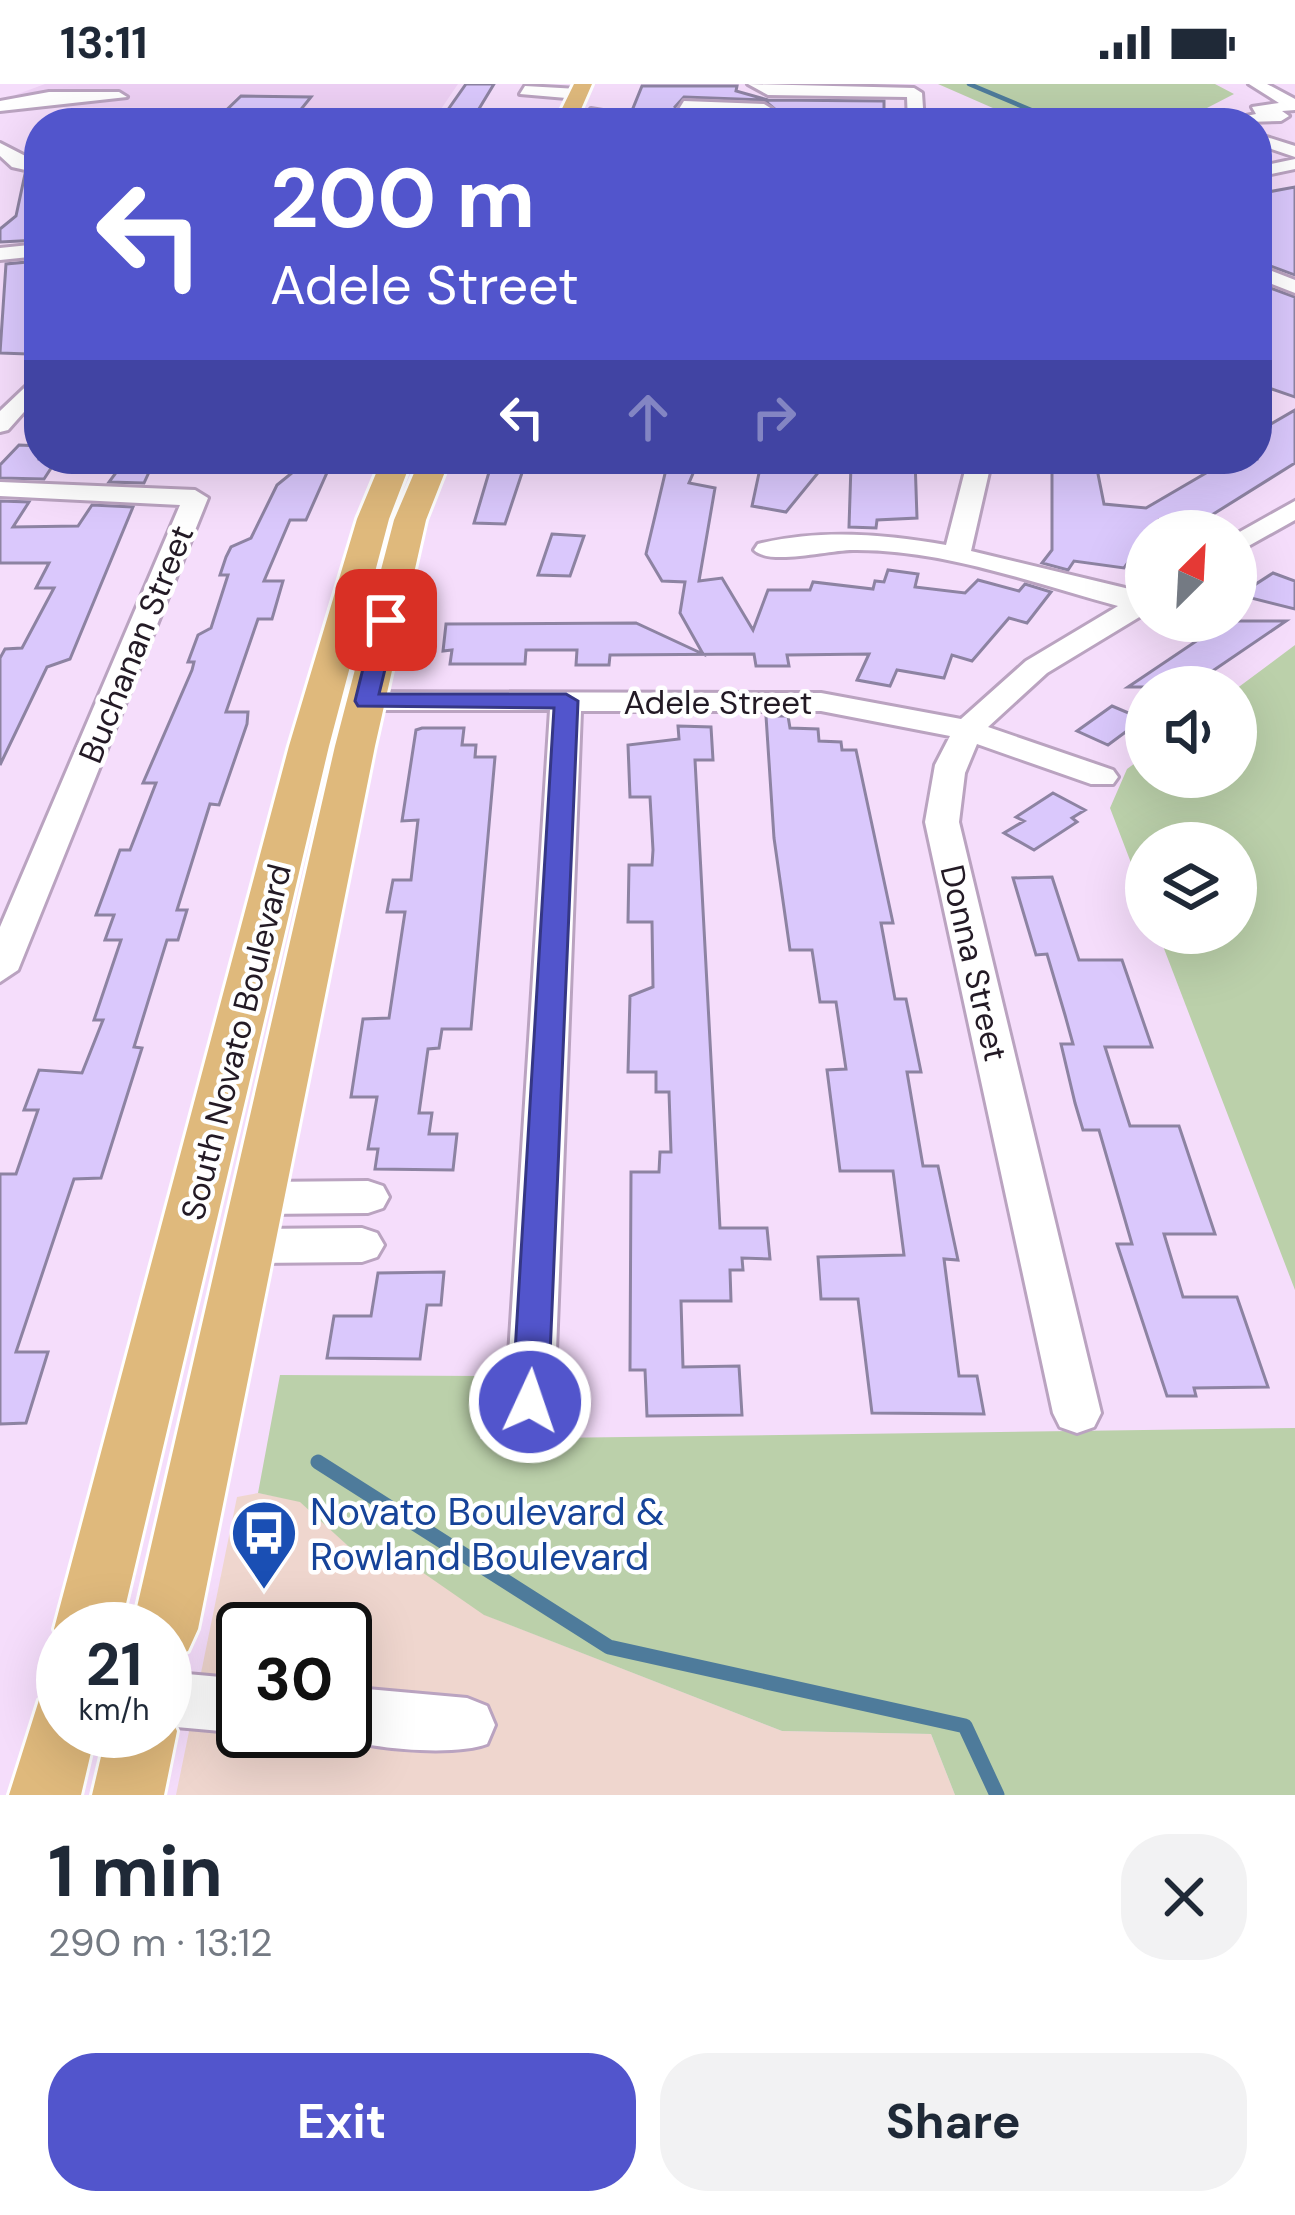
<!DOCTYPE html>
<html lang="en">
<head>
<meta charset="utf-8">
<style>
	body { margin:0; font-family:"DM Sans",sans-serif; background:#f2f2f3; color:#1f2937; height:100vh; display:flex; flex-direction:column; font-size:45px; white-space:nowrap }
	* { box-sizing:border-box; margin:0 }
	p { font-size:39px; color:#747a83 }
	.icon { flex:none; width:66px; height:66px; fill:none; stroke:currentColor; stroke-width:2; stroke-linecap:round; stroke-linejoin:round }
	.map { position:relative; height:1711px; overflow:hidden }
	.sheet { display:flex; flex-direction:column; background:#fff; flex:1 }
	.sheet>* { flex:none }
	.banner { position:absolute; left:24px; top:24px; width:1248px; height:366px; border-radius:48px; box-shadow:0 12px 48px #0002; background:#5255cc; color:#fff; overflow:hidden }
	.needle { width:78px; rotate:24deg }
	.fabs { position:absolute; left:1125px; top:426px; display:grid; gap:24px }
	.fabs a { display:grid; place-items:center; width:132px; height:132px; border-radius:50%; background:#fff; box-shadow:0 12px 48px #0002; font-size:60px }
	.speed { position:absolute; left:36px; top:1518px; display:flex; gap:24px; font-size:60px; font-weight:700; text-align:center }
	.speed>* { display:grid; place-content:center; width:156px; height:156px; border-radius:50%; background:#fff; box-shadow:0 12px 48px #0002; line-height:1 }
	.speed small { font-size:30px; font-weight:400 }
	.speed .limit { border:6px solid #111; border-radius:18px; background:#fff; color:#111 }
	.pin { position:absolute; display:grid; place-items:center; width:102px; height:102px; color:#fff; margin:-51px; border-radius:24px; box-shadow:0 6px 18px #0006 }
	.me { position:absolute; width:132px; margin:-66px; rotate:3deg; stroke-linejoin:round; filter:drop-shadow(0 0 9px #0008) }
	.turn { display:flex; align-items:center; gap:42px; height:252px; padding:0 48px; font-size:54px }
	.turn .icon { width:156px; height:156px; stroke-width:2.5 }
	.turn b { display:block; font-size:84px; line-height:102px }
	.lanes { display:flex; align-items:center; height:114px; padding:0 48px; background:#0003; justify-content:center; gap:60px; direction:ltr }
	.lanes .off { opacity:.35 }
	.round { display:grid; place-items:center; flex:none; width:126px; height:126px; border-radius:48px; background:#f2f2f3 }
	.overview { display:flex; align-items:center; justify-content:space-between; height:204px; padding:0 48px }
	h1 { font-size:72px; font-weight:700; line-height:90px }
	.cta { display:flex; gap:24px; margin-top:auto; padding:24px 48px }
	.cta a { flex:1; height:138px; border-radius:48px; background:#5255cc; color:#fff; font-size:48px; font-weight:700; line-height:138px; text-align:center }
	.cta a+a { background:#f2f2f3; color:#1f2937 }
	.status { display:flex; justify-content:space-between; align-items:center; height:84px; padding:0 60px; background:#fff; direction:ltr }
	.status svg { height:33px; fill:currentColor }
	.map>svg:first-child { display:block }
	.commercial { fill:#efd6ce; fill-rule:evenodd }
	.built { fill:#edd0f4 }
	.green { fill:#bbd0aa }
	.lines { fill:none; stroke-linecap:round; stroke-linejoin:round }
	.stream-far1 { stroke:#4e7b9b; stroke-width:4.5 }
	.stream { stroke:#4e7b9b; stroke-width:15 }
	.building { fill:#dac8fc; stroke:#8d83a2; stroke-width:3; fill-rule:evenodd }
	.minor-casing { stroke:#baa3c0; stroke-width:6 }
	.major-casing { stroke:#fff; stroke-width:6 }
	.minor { fill:#fff; fill-rule:evenodd }
	.major { fill:#dfb97c; fill-rule:evenodd }
	.route { fill:#5255cc; stroke:#353785; stroke-width:3 }
	.labels { text-anchor:middle; dominant-baseline:central; stroke-width:9; stroke-linejoin:round; paint-order:stroke }
	.street-label { font-size:33px; fill:#231a25; stroke:#fff }
	.near-transit-label { font-size:39px; fill:#164399; stroke:#fff; text-anchor:start }
</style>
</head>
<body>
<div class="status"><b>13:11</b><svg viewBox="0 0 49 12"><path d="M0 12V9h3v3zM5 12V6h3v6zM10 12V3h3v9zM15 12V0h3v12zM26 1h20v11H26zM47 4h2v5h-2z"/></svg></div>
<div class="map">
<svg width="1295" height="1711" viewBox="0 0 1295 1711">
	<rect width="100%" height="100%" fill="#f5ddfb"/>
	<path class="commercial" d="M 258,1409 L 300,1417 L 359,1472 L 383,1460 L 485,1531 L 782,1647 L 931,1650 L 955,1711 L 176,1711 L 237,1413 ZM 243,1545 L 345,1545 L 345,1647 L 243,1647 Z"/>
	<path class="built" d="M 45,0 L 458,0 L 441,25 L 18,23 L 30,10 L 15,11 Z"/>
	<path class="green" d="M 938,0 L 1215,0 L 1234,10 L 1178,39 L 1027,39 Z
		M 1295,561 L 1295,1206 L 1158,849 L 1236,849 L 1236,759 L 1146,759 L 1146,818 L 1110,724 L 1127,685 L 1146,671 L 1146,693 L 1236,693 L 1236,605 Z
		M 280,1291 L 484,1292 L 480,1355 L 1295,1344 L 1295,1711 L 955,1711 L 931,1650 L 782,1647 L 484,1531 L 383,1461 L 359,1472 L 300,1418 L 258,1409 Z"/>
	<g class="lines">
		<path class="stream-far1" d="M 969,0 L 1062,39"/>
		<path class="stream" d="M 318,1378 L 609,1563 L 965,1642 L 997,1711"/>
	</g>
	<path class="building" d="M 466,0 L 494,0 L 471,38 L 440,37 Z
		M 642,2 L 737,2 L 736,7 L 768,16 L 884,17 L 884,37 L 627,39 ZM 684,13 L 764,16 L 776,26 L 764,34 L 679,29 L 675,23 Z
		M 241,12 L 311,13 L 290,39 L 213,39 Z
		M 25,90 L 39,93 L 39,156 L 0,158 L 0,145 L 16,132 Z
		M 1295,103 L 1295,191 L 1257,177 L 1257,110 Z
		M 39,177 L 39,259 L 28,270 L 0,269 L 6,180 Z
		M 1257,199 L 1295,213 L 1295,313 L 1257,300 Z
		M 1295,326 L 1295,379 L 1207,434 L 1191,432 L 1190,441 L 1159,436 L 1124,484 L 1074,477 L 1068,486 L 1042,479 L 1052,466 L 1052,375 L 1095,375 L 1104,420 L 1146,424 L 1230,375 L 1257,375 L 1257,348 Z
		M 19,361 L 39,362 L 39,375 L 57,375 L 44,395 L 0,394 L 0,381 Z
		M 126,375 L 155,375 L 144,399 L 109,398 Z
		M 309,375 L 333,375 L 306,436 L 290,436 L 264,497 L 283,497 L 272,535 L 258,535 L 226,628 L 248,628 L 247,640 L 219,721 L 210,720 L 177,826 L 187,826 L 178,856 L 167,856 L 134,963 L 142,964 L 101,1094 L 74,1095 L 16,1268 L 48,1268 L 26,1339 L 0,1340 L 0,1090 L 16,1090 L 38,1026 L 24,1026 L 39,986 L 82,989 L 103,936 L 94,936 L 121,856 L 105,856 L 114,831 L 96,831 L 120,766 L 130,766 L 156,699 L 143,699 L 192,586 L 194,578 L 188,578 L 198,551 L 211,544 L 228,491 L 220,491 L 226,473 L 231,463 L 251,454 L 277,401 Z
		M 762,375 L 779,375 L 826,379 L 786,428 L 752,422 Z
		M 878,375 L 915,375 L 917,434 L 877,436 L 876,444 L 849,443 L 851,381 L 876,383 Z
		M 668,377 L 697,380 L 689,399 L 715,404 L 699,497 L 722,494 L 753,546 L 768,506 L 810,506 L 813,498 L 873,505 L 875,497 L 884,498 L 888,486 L 918,490 L 915,503 L 965,509 L 978,496 L 1019,507 L 1025,500 L 1051,508 L 1027,539 L 1009,534 L 972,577 L 952,571 L 944,594 L 897,586 L 890,602 L 857,596 L 869,570 L 787,571 L 789,582 L 756,582 L 754,570 L 610,571 L 609,581 L 576,581 L 577,566 L 526,566 L 525,580 L 450,580 L 452,566 L 443,567 L 446,540 L 636,539 L 703,570 L 680,529 L 685,498 L 662,497 L 646,470 Z
		M 492,378 L 525,380 L 505,440 L 474,439 Z
		M 0,417 L 29,418 L 13,443 L 78,442 L 92,421 L 133,423 L 70,575 L 47,583 L 0,681 L 0,574 L 5,565 L 22,564 L 54,504 L 36,504 L 49,479 L 0,479 Z
		M 552,450 L 584,452 L 570,492 L 538,491 Z
		M 1273,489 L 1295,497 L 1295,525 L 1239,511 Z
		M 1163,537 L 1286,537 L 1189,603 L 1128,603 L 1198,556 Z
		M 1112,622 L 1143,635 L 1108,661 L 1077,647 Z
		M 766,632 L 788,632 L 790,644 L 818,645 L 819,657 L 841,658 L 842,666 L 856,666 L 893,839 L 881,839 L 895,915 L 906,915 L 921,988 L 907,988 L 923,1082 L 938,1082 L 958,1176 L 944,1175 L 959,1292 L 977,1292 L 984,1330 L 872,1329 L 858,1215 L 821,1215 L 818,1173 L 904,1171 L 893,1087 L 840,1087 L 827,986 L 846,985 L 836,918 L 820,918 L 812,866 L 790,866 L 774,754 Z
		M 678,642 L 711,643 L 713,676 L 695,676 L 720,1144 L 767,1144 L 770,1175 L 742,1174 L 743,1186 L 730,1186 L 731,1217 L 681,1217 L 683,1283 L 739,1282 L 742,1331 L 647,1332 L 645,1286 L 630,1286 L 631,1088 L 659,1088 L 660,1068 L 671,1068 L 669,1008 L 656,1008 L 656,988 L 628,988 L 630,912 L 653,903 L 652,838 L 628,838 L 629,781 L 652,781 L 653,766 L 650,713 L 630,713 L 628,661 L 679,655 Z
		M 422,644 L 464,644 L 462,661 L 476,661 L 475,673 L 495,673 L 471,945 L 442,945 L 439,964 L 428,965 L 419,1029 L 432,1029 L 429,1050 L 457,1050 L 453,1086 L 375,1085 L 378,1065 L 368,1065 L 377,1013 L 351,1013 L 363,935 L 389,934 L 405,828 L 387,828 L 393,796 L 411,796 L 418,736 L 402,737 L 416,646 Z
		M 1053,709 L 1085,726 L 1072,734 L 1077,738 L 1034,766 L 1004,749 L 1024,737 L 1016,733 Z
		M 1052,793 L 1079,876 L 1122,876 L 1152,963 L 1105,963 L 1130,1042 L 1179,1042 L 1215,1150 L 1164,1150 L 1183,1213 L 1237,1213 L 1268,1303 L 1194,1304 L 1196,1312 L 1167,1312 L 1117,1160 L 1132,1160 L 1099,1046 L 1083,1046 L 1075,1019 L 1061,960 L 1073,960 L 1065,931 L 1047,870 L 1036,871 L 1013,794 Z
		M 444,1188 L 441,1221 L 427,1221 L 420,1275 L 327,1274 L 334,1232 L 371,1232 L 378,1189 Z"/>
	<g class="lines">
		<g class="minor-casing">
			<path id="minor" d="M 748,0 L 914,4 L 922,9 L 924,39 L 908,39 L 907,13 L 768,11 Z
				M 1249,0 L 1267,0 L 1295,15 L 1295,26 L 1282,27 L 1289,32 L 1281,37 L 1211,39 L 1256,30 L 1252,23 L 1279,19 Z
				M 525,2 L 578,5 L 586,10 L 578,15 L 520,10 Z
				M 49,8 L 119,8 L 127,13 L 0,27 L 0,17 Z
				M 684,17 L 764,20 L 772,25 L 764,30 L 679,25 Z
				M 591,25 L 626,31 L 618,36 L 585,33 Z
				M 1257,50 L 1295,62 L 1295,73 L 1257,60 Z
				M 0,59 L 39,79 L 39,89 L 12,83 L 0,72 Z
				M 1295,75 L 1295,85 L 1257,93 L 1257,83 Z
				M 39,160 L 39,172 L 0,176 L 0,164 Z
				M 1257,181 L 1295,196 L 1295,209 L 1257,194 Z
				M 39,290 L 39,311 L 8,346 L 0,348 L 0,327 Z
				M 968,375 L 992,375 L 971,467 L 1146,509 L 1146,529 L 1047,589 L 988,643 L 1113,686 L 1118,693 L 1113,700 L 1091,700 L 977,660 L 965,689 L 959,738 L 1101,1329 L 1094,1343 L 1077,1349 L 1060,1343 L 1053,1329 L 925,738 L 935,681 L 950,652 L 821,627 L 581,627 L 554,1318 L 547,1332 L 530,1338 L 513,1332 L 506,1318 L 550,626 L 323,626 L 308,617 L 323,608 L 821,609 L 961,635 L 1026,577 L 1118,522 C 1032,499 943,465 853,466 C 828,466 770,482 754,466 L 758,460 C 820,445 883,450 946,461 Z
				M 0,398 L 195,406 L 208,414 L 18,886 L 0,898 L 0,843 L 180,421 L 0,412 Z
				M 1295,417 L 1295,436 L 1236,469 L 1236,450 Z
				M 368,1097 L 383,1102 L 389,1113 L 383,1124 L 368,1129 L 260,1130 L 245,1125 L 239,1114 L 245,1103 L 260,1098 Z
				M 362,1144 L 377,1149 L 384,1161 L 377,1173 L 362,1178 L 249,1179 L 234,1174 L 227,1162 L 234,1150 L 249,1145 Z
				M 165,1588 L 243,1595 L 243,1647 L 248,1647 L 243,1649 L 165,1642 Z
				M 345,1603 L 467,1614 L 487,1622 L 495,1641 L 487,1660 C 455,1673 353,1665 325,1647 L 345,1647 Z"/>
		</g>
		<g class="major-casing">
			<path id="major" d="M 574,0 L 592,0 L 575,39 L 555,39 Z
				M 382,375 L 412,375 L 389,435 L 329,662 L 120,1545 L 63,1545 L 63,1566 L 54,1545 L 289,662 L 357,435 Z
				M 420,375 L 450,375 L 426,436 L 375,662 L 198,1545 L 188,1567 L 165,1576 L 165,1545 L 132,1545 L 335,662 L 394,436 Z
				M 63,1606 L 63,1647 L 96,1647 L 81,1711 L 9,1711 L 39,1616 Z
				M 165,1622 L 177,1647 L 164,1711 L 92,1711 L 107,1647 L 165,1647 Z"/>
		</g>
		<use href="#minor" class="minor"/>
		<use href="#major" class="major"/>
	</g>
	<path class="route" d="M 386,529 L 397,536 L 379,610 L 566,610 L 578,617 L 548,1318 L 543,1329 L 530,1334 L 517,1329 L 512,1318 L 554,624 L 358,622 L 355,617 L 375,536 Z"/>
	<defs>
		<g id="bus-pin" transform="scale(3.45)"><path d="M0 17L-7.5 6A9.5 9.5 0 1 1 7.5 6Z" fill="#1a4fb4" stroke="#fff"/><path d="M-5-6H5V4H4V6H2V4H-2V6H-4V4H-5ZM-3.5-4V0h7V-4ZM-3.5 1.2v1.5H-2V1.2ZM2 1.2v1.5H3.5V1.2Z" fill="#fff"/></g>
	</defs>
	<g fill-rule="evenodd">
		<use href="#bus-pin" x="264" y="1449"/>
	</g>
	<g class="labels">
		<g class="street-label">
			<text transform="translate(136 560) rotate(-68)">Buchanan Street</text>
			<text x="718" y="618">Adele Street</text>
			<text transform="translate(974 879) rotate(77)">Donna Street</text>
			<text transform="translate(236 958) rotate(-76)">South Novato Boulevard</text>
		</g>
		<g class="near-transit-label">
			<text x="310" y="1427">Novato Boulevard &amp;<tspan x="310" dy="45">Rowland Boulevard</tspan></text>
		</g>
	</g>
</svg>
<div class="fabs">
<a><svg class="needle" viewBox="-14 -14 28 28"><path d="M0-13l5 13h-10z" fill="#e53935"/><path d="M0 13l5-13h-10z" fill="#747a83"/></svg></a>
<a><svg class="icon" aria-label="sound" viewBox="0 0 24 24"><path d="M4 9h4l5-4v14l-5-4H4zM17 9q2 3 0 6"/></svg></a>
<a><svg class="icon" aria-label="layers" viewBox="0 0 24 24"><path d="M12 4l9 5-9 5-9-5zM3 14l9 5 9-5"/></svg></a>
</div>
<div class="speed"><div>21<small>km/h</small></div><div class="limit">30</div></div>
<div class="pin" style="left:386px;top:536px;background:#d93025"><svg class="icon" aria-label="arrive" viewBox="0 0 24 24"><path d="M6 21V4h12l-3 4 3 4H6"/></svg></div>
<svg class="me" style="left:530px;top:1318px" viewBox="-20 -20 40 40"><circle r="17" fill="#5255cc" stroke="#fff" stroke-width="3"/><path d="M0-11L8 9 0 5-8 9z" fill="#fff"/></svg>
<div class="banner">
<div class="turn"><svg class="icon" aria-label="left" viewBox="0 0 24 24"><path d="M17 20v-9H6M10 6l-5 5 5 5"/></svg><div><b>200 m</b>Adele Street</div></div>
<div class="lanes"><svg class="icon" aria-label="left" viewBox="0 0 24 24"><path d="M17 20v-9H6M10 6l-5 5 5 5"/></svg><svg class="icon off" aria-label="ahead" viewBox="0 0 24 24"><path d="M12 20V5M6 11l6-6 6 6"/></svg><svg class="icon off" aria-label="right" viewBox="0 0 24 24"><path d="M7 20v-9h11M14 6l5 5-5 5"/></svg></div>
</div>
</div>
<section class="sheet">
<div class="overview"><div><h1>1 min</h1><p>290 m · 13:12</p></div><a class="round"><svg class="icon" aria-label="close" viewBox="0 0 24 24"><path d="M6 6l12 12M18 6L6 18"/></svg></a></div>
<div class="cta"><a>Exit</a><a>Share</a></div>
</section>
</body>
</html>
